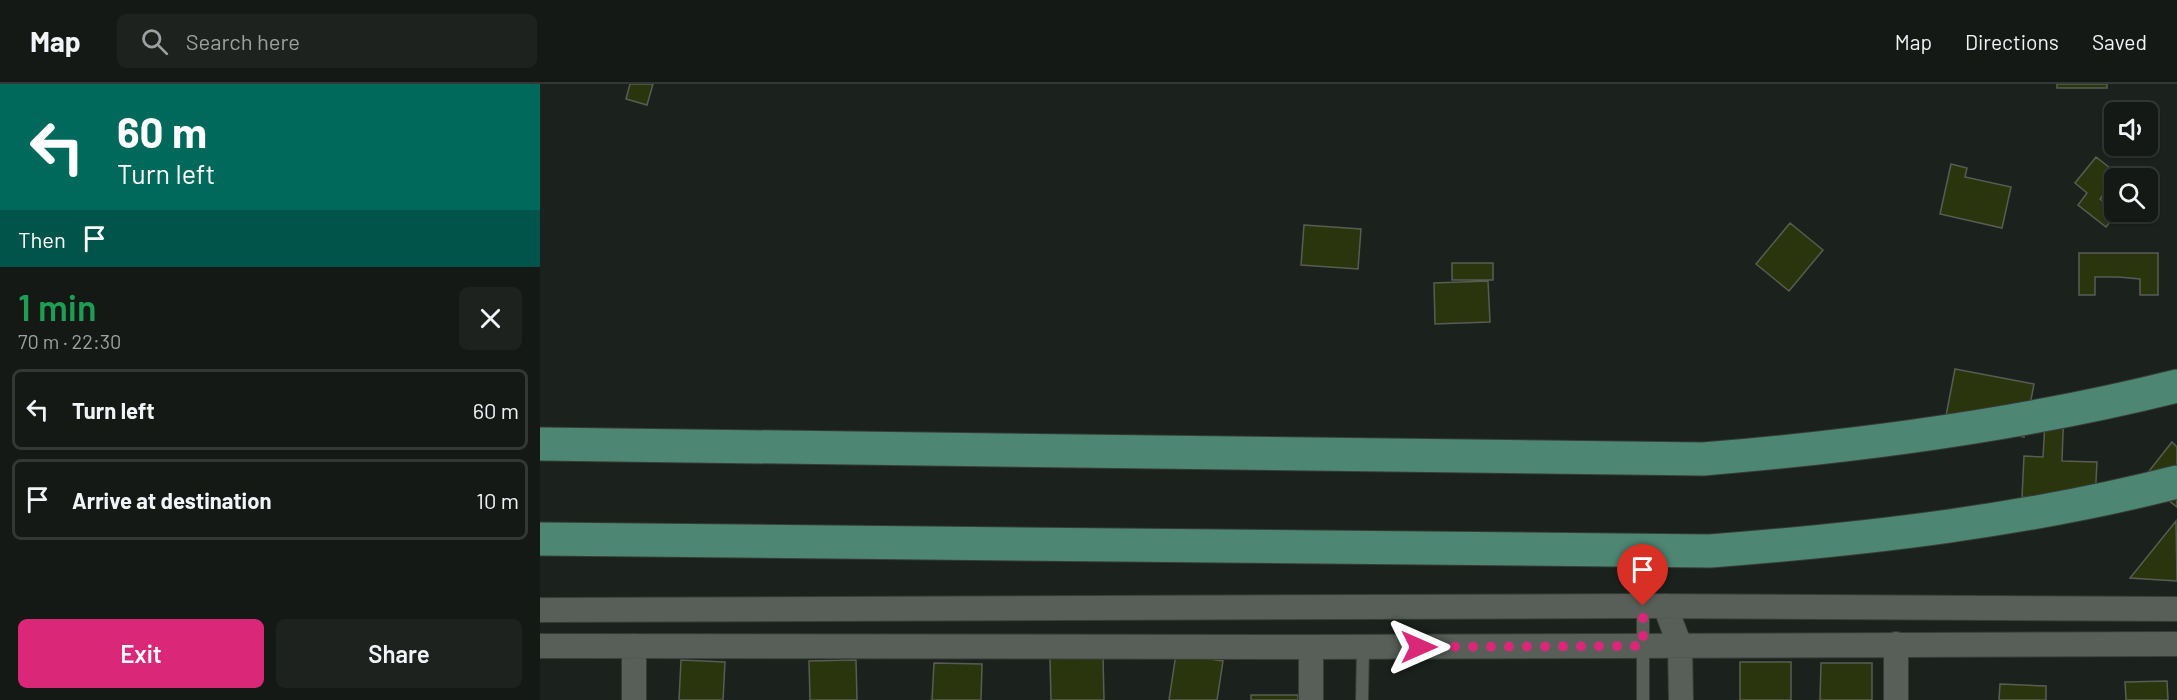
<!DOCTYPE html>
<html lang="en">
<head>
<meta charset="utf-8">
<style>
	body { margin:0; font-family:Barlow,sans-serif; background:#1d221e; color:#f1f3f6; height:100vh; display:flex; flex-direction:column; font-size:22px; white-space:nowrap }
	* { box-sizing:border-box; margin:0 }
	p { font-size:20px; color:#9da0a0 }
	.icon { flex:none; width:33px; height:33px; fill:none; stroke:currentColor; stroke-width:2; stroke-linecap:round; stroke-linejoin:round }
	.map { position:relative; flex:1; overflow:hidden }
	.panel { display:flex; flex-direction:column; background:#141915; width:540px }
	.panel>* { flex:none }
	.guide { background:#00695c; color:#fff; overflow:hidden }
	.tools { position:absolute; left:1564px; top:18px; display:grid; gap:12px }
	.tools a { display:grid; place-items:center; width:54px; height:54px; border-radius:9px; background:#141915; box-shadow:0 2px 4px #0004,0 0 0 2px #333834; font-size:30px }
	.pin { position:absolute; display:grid; place-items:center; width:51px; height:51px; color:#fff; margin:-62px -26px; border-radius:50% 50% 50% 0; rotate:-45deg; box-shadow:0 0 6px #0007 }
	.pin .icon { rotate:45deg }
	.me { position:absolute; width:66px; margin:-33px; rotate:90deg; stroke-linejoin:round; filter:drop-shadow(0 0 4px #0008) }
	.turn { display:flex; align-items:center; gap:21px; height:126px; padding:0 18px; font-size:27px }
	.turn .icon { width:78px; height:78px; stroke-width:2.5 }
	.turn b { display:block; font-size:42px; line-height:51px }
	.then { display:flex; align-items:center; height:57px; padding:0 18px; background:#0003; gap:12px; font-size:22px }
	.round { display:grid; place-items:center; flex:none; width:63px; height:63px; border-radius:9px; background:#1d221e }
	.headline { display:flex; align-items:center; justify-content:space-between; height:102px; padding:0 18px }
	h1 { font-size:36px; font-weight:600; line-height:45px; color:#1e9e55 }
	.button { display:flex; gap:12px; margin-top:auto; padding:12px 18px }
	.button a { flex:1; height:69px; border-radius:9px; background:#db2777; color:#fff; font-size:24px; font-weight:600; line-height:69px; text-align:center }
	.button a+a { background:#1d221e; color:#f1f3f6 }
	ul { padding:0; list-style:none }
	li { display:flex; align-items:center; gap:18px; height:81px; margin:0 12px 9px; padding:0 6px; border:3px solid #333834; border-radius:9px }
	li div { flex:1 }
	li b { display:block; font-size:22px }
	li em { font-style:normal }
	header { display:flex; align-items:center; gap:36px; box-sizing:border-box; height:84px; padding:0 30px; background:#141915; border-bottom:2px solid #333834 }
	header strong { font-size:28px }
	nav { display:flex; gap:33px; margin-inline-start:auto; font-size:21px }
	.search { width:420px; height:54px; background:#1d221e; display:flex; align-items:center; gap:15px; box-sizing:border-box; padding:0 21px; border-radius:9px; color:#9da0a0; font-size:22px }
	main { display:flex; flex:1; min-height:0 }
	.map>svg:first-child { display:block }
	.building { fill:#2a350d; stroke:#595c53; stroke-width:1.5 }
	.lines { fill:none; stroke-linecap:round; stroke-linejoin:round }
	.lane-casing { stroke:#373c37; stroke-width:14 }
	.street-casing { stroke:#373c37; stroke-width:26 }
	.primary-casing { stroke:#373c37; stroke-width:35 }
	.lane { stroke:#585f59; stroke-width:12 }
	.street { stroke:#585f59; stroke-width:24 }
	.primary { stroke:#4d8673; stroke-width:33 }
	.route { stroke:#db2777; stroke-width:10; stroke-dasharray:0 18 }
</style>
</head>
<body>
<header>
<strong>Map</strong>
<div class="search"><svg class="icon" aria-label="search" viewBox="0 0 24 24"><circle cx="10" cy="10" r="6"/><path d="M15 15l6 6"/></svg>Search here</div>
<nav><a>Map</a><a>Directions</a><a>Saved</a></nav>
</header>
<main>
<section class="panel">
<div class="guide">
<div class="turn"><svg class="icon" aria-label="left" viewBox="0 0 24 24"><path d="M17 20v-9H6M10 6l-5 5 5 5"/></svg><div><b>60 m</b>Turn left</div></div>
<div class="then">Then<svg class="icon" aria-label="arrive" viewBox="0 0 24 24"><path d="M6 21V4h12l-3 4 3 4H6"/></svg></div>
</div>
<div class="headline"><div><h1>1 min</h1><p>70 m · 22:30</p></div><a class="round"><svg class="icon" aria-label="close" viewBox="0 0 24 24"><path d="M6 6l12 12M18 6L6 18"/></svg></a></div>
<ul>
<li><svg class="icon" aria-label="left" viewBox="0 0 24 24"><path d="M17 20v-9H6M10 6l-5 5 5 5"/></svg><div><b>Turn left</b></div><em>60 m</em></li>
<li><svg class="icon" aria-label="arrive" viewBox="0 0 24 24"><path d="M6 21V4h12l-3 4 3 4H6"/></svg><div><b>Arrive at destination</b></div><em>10 m</em></li>
</ul>
<div class="button"><a>Exit</a><a>Share</a></div>
</section>
<div class="map">
<svg width="1637" height="616" viewBox="0 0 1637 616">
	<rect width="100%" height="100%" fill="#1b211c"/>
	<path class="building" d="M 90,0 L 113,0 L 107,21 L 86,15 Z
		M 1517,0 L 1567,0 L 1567,4 L 1517,4 Z
		M 1556,73 L 1579,91 L 1560,115 L 1577,129 L 1566,143 L 1538,121 L 1547,109 L 1535,99 Z
		M 1411,80 L 1427,84 L 1425,93 L 1471,103 L 1462,144 L 1400,130 Z
		M 1250,139 L 1283,166 L 1249,207 L 1216,180 Z
		M 764,141 L 821,145 L 818,185 L 761,181 Z
		M 1539,169 L 1618,169 L 1618,211 L 1600,211 L 1600,195 L 1578,193 L 1555,193 L 1555,211 L 1539,211 Z
		M 912,179 L 953,179 L 953,196 L 912,196 Z
		M 948,197 L 950,238 L 895,240 L 894,199 Z
		M 1415,285 L 1494,300 L 1484,353 L 1405,337 Z
		M 1506,322 L 1524,323 L 1522,377 L 1557,378 L 1555,416 L 1482,413 L 1484,372 L 1503,373 Z
		M 1632,358 L 1637,363 L 1637,423 L 1602,396 Z
		M 1636,437 L 1637,497 L 1590,494 Z
		M 636,570 L 683,577 L 677,616 L 629,616 Z
		M 563,572 L 564,616 L 511,616 L 510,574 Z
		M 141,576 L 185,578 L 183,616 L 139,616 Z
		M 316,576 L 317,616 L 270,616 L 269,577 Z
		M 1200,578 L 1251,578 L 1251,616 L 1200,616 Z
		M 394,579 L 442,580 L 441,616 L 392,616 Z
		M 1281,579 L 1332,579 L 1332,616 L 1280,616 Z
		M 1627,597 L 1628,616 L 1586,616 L 1585,598 Z
		M 1460,600 L 1506,602 L 1506,616 L 1459,616 Z
		M 711,611 L 758,611 L 758,616 L 711,616 Z"/>
	<g class="lines">
		<g class="lane-casing">
			<path id="lane" d="M 822,616 L 823,563
				M 1103,616 L 1103,522"/>
		</g>
		<g class="street-casing">
			<path id="street" d="M 1125,522 L 1140,562 L 1141,616
				M 0,526 L 1103,522 L 1637,525
				M 1356,560 L 1356,616
				M 0,562 L 771,563 L 1637,560
				M 94,616 L 94,562
				M 771,616 L 771,563"/>
		</g>
		<g class="primary-casing">
			<path id="primary" d="M 0,360 L 1163,375 C 1323,362 1481,341 1637,302
				M 0,455 L 1170,467 C 1327,455 1484,437 1637,398"/>
		</g>
		<use href="#lane" class="lane"/>
		<use href="#street" class="street"/>
		<use href="#primary" class="primary"/>
	</g>
	<g class="lines">
		<path class="route" d="M 879,563 L 1103,562 L 1103,522"/>
	</g>
</svg>
<div class="tools">
<a><svg class="icon" aria-label="sound" viewBox="0 0 24 24"><path d="M4 9h4l5-4v14l-5-4H4zM17 9q2 3 0 6"/></svg></a>
<a><svg class="icon" aria-label="search" viewBox="0 0 24 24"><circle cx="10" cy="10" r="6"/><path d="M15 15l6 6"/></svg></a>
</div>
<div class="pin" style="left:1103px;top:522px;background:#d93025"><svg class="icon" aria-label="arrive" viewBox="0 0 24 24"><path d="M6 21V4h12l-3 4 3 4H6"/></svg></div>
<svg class="me" style="left:879px;top:563px" viewBox="-20 -20 40 40"><path d="M0-17L14 15 0 8-14 15z" fill="#db2777" stroke="#fff" stroke-width="4"/></svg>
</div>
</main>
</body>
</html>
